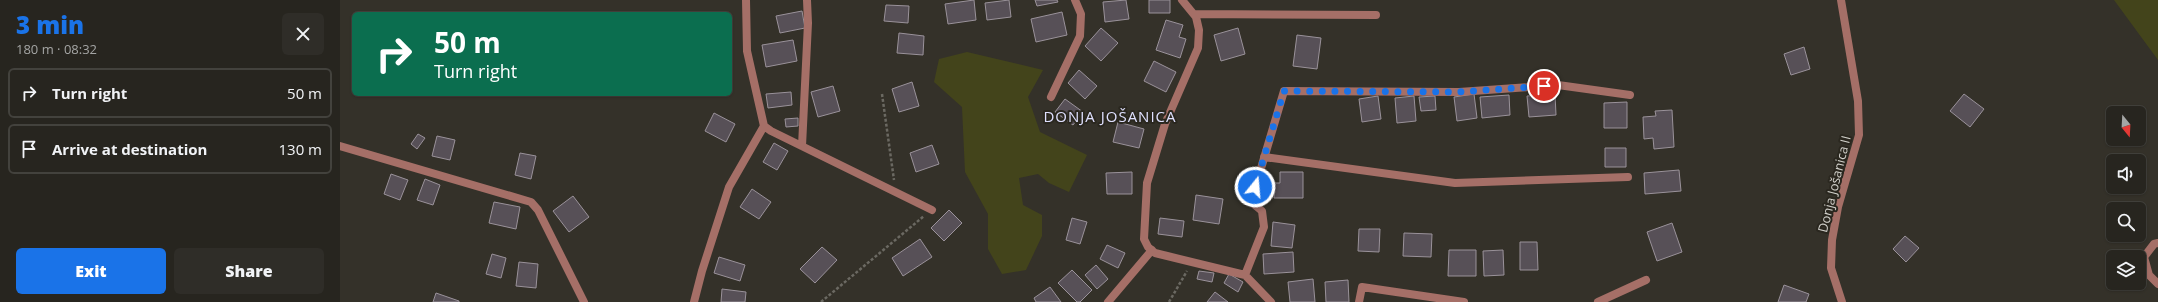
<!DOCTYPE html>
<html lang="en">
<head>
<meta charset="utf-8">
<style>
	body { margin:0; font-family:"Open Sans",sans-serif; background:#2f2d28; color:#f1f3f6; height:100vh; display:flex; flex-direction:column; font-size:15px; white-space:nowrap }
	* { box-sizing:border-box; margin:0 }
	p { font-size:13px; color:#a4a5a4 }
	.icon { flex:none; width:22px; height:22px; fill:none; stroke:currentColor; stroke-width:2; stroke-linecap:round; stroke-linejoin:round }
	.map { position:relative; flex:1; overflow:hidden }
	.details { display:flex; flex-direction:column; background:#27251f; width:340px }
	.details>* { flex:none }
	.top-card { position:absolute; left:12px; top:12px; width:380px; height:84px; border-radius:6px; box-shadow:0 1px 3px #0004,0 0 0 1px #43423d; background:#0b6e4f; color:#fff; overflow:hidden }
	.needle { width:26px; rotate:162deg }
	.fabs { position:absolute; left:1766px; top:106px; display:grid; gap:8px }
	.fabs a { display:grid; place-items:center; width:40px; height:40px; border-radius:6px; background:#27251f; box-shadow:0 1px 3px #0004,0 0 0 1px #43423d; font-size:20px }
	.pin { position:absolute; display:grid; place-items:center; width:34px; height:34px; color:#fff; margin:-17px; border:2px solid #fff; border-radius:50%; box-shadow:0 1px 4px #0007 }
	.me { position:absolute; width:44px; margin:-22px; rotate:17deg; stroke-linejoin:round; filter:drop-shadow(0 0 3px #0008) }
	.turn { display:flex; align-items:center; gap:14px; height:84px; padding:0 16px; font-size:18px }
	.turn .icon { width:52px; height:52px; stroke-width:2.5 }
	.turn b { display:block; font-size:28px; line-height:34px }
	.round { display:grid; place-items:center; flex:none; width:42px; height:42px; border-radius:6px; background:#2f2d28 }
	.summary { display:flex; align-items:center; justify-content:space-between; height:68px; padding:0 16px }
	h1 { font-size:24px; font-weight:800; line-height:30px; color:#1a73e8 }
	.action { display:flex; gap:8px; margin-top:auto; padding:8px 16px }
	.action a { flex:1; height:46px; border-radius:6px; background:#1a73e8; color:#fff; font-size:16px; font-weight:800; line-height:46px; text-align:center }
	.action a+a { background:#2f2d28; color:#f1f3f6 }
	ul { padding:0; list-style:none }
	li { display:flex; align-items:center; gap:12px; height:50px; margin:0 8px 6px; padding:0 8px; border:2px solid #43423d; border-radius:6px }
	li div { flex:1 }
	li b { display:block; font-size:15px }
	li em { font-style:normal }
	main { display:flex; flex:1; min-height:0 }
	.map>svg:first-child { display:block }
	.green { fill:#43441b }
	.building { fill:#575057; stroke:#9a929a }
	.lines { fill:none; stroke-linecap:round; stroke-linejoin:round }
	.path { stroke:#6b6962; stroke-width:2.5; stroke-dasharray:3 2; stroke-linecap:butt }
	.street { stroke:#a56f67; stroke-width:8 }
	.route { stroke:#1a73e8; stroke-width:7; stroke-dasharray:0 12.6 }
	.labels { text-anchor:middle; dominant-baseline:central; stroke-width:4; stroke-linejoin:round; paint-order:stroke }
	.street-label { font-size:13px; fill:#d3d2cc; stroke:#2a271f }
	.quarter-label { font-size:15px; letter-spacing:1px; fill:#dfe0fe; stroke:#2a271f }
</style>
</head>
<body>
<main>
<section class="details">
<div class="summary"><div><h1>3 min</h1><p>180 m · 08:32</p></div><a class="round"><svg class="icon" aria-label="close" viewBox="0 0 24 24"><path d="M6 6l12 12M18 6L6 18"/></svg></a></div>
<ul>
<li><svg class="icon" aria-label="right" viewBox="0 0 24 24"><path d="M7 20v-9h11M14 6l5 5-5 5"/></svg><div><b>Turn right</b></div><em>50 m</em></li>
<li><svg class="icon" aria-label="arrive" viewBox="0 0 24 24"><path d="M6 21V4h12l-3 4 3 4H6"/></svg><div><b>Arrive at destination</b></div><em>130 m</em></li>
</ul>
<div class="action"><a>Exit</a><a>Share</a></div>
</section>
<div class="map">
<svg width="1818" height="302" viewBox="0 0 1818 302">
	<rect width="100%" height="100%" fill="#343129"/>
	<path class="green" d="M 1774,0 L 1818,0 L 1818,60 Z
		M 627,52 L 703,70 L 688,97 L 700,132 L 747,155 L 729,192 L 709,183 L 698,174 L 679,178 L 683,205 L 702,215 L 702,236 L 686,270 L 662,274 L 648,249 L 648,214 L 625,172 L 622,107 L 594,82 L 599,59 Z"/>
	<path class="building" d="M 634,0 L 636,20 L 608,24 L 605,4 Z
		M 669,0 L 671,17 L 647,20 L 645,3 Z
		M 695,0 L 717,0 L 718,2 L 697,6 Z
		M 786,0 L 789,19 L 765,22 L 763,2 Z
		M 809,0 L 830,0 L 830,13 L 809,13 Z
		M 546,5 L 569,6 L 568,23 L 544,21 Z
		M 462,11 L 465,28 L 440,33 L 436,16 Z
		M 722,12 L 727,35 L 696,42 L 691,19 Z
		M 826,20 L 843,25 L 839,37 L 846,39 L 840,58 L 816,50 Z
		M 761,28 L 778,43 L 761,61 L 745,46 Z
		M 898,28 L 905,54 L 881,61 L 874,35 Z
		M 559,33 L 584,36 L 583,55 L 557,53 Z
		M 957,35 L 981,38 L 977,69 L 953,66 Z
		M 453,40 L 457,61 L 426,67 L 422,45 Z
		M 1464,47 L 1470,69 L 1451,75 L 1444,54 Z
		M 814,61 L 836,72 L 826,92 L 804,81 Z
		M 739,70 L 757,86 L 745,99 L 728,83 Z
		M 572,82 L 579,106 L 559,112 L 552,89 Z
		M 493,86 L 500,111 L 478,117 L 471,92 Z
		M 451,92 L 452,105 L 428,108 L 426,94 Z
		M 1134,94 L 1137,118 L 1117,121 L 1114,97 Z
		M 1215,94 L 1216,115 L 1189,117 L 1187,96 Z
		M 1624,94 L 1644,109 L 1630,127 L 1610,111 Z
		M 1169,95 L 1170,115 L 1142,118 L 1140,97 Z
		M 1038,96 L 1041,119 L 1022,122 L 1019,99 Z
		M 1074,96 L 1076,121 L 1057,123 L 1055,98 Z
		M 1095,96 L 1096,110 L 1081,111 L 1079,97 Z
		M 725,99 L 743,112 L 733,125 L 715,112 Z
		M 1287,102 L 1287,128 L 1264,128 L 1264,103 Z
		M 1332,110 L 1334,147 L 1314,149 L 1313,138 L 1304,139 L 1303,117 L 1316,116 L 1315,111 Z
		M 374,113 L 395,124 L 386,142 L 365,131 Z
		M 458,118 L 458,126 L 446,127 L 445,119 Z
		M 778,122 L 804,129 L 799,148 L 773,142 Z
		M 78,134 L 85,138 L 77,149 L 71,144 Z
		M 97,136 L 115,140 L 110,160 L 92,156 Z
		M 434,143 L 448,151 L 437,170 L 423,162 Z
		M 592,145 L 599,164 L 576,172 L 570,153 Z
		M 1265,148 L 1286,148 L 1286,167 L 1265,167 Z
		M 180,153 L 196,156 L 191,179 L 175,175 Z
		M 1339,170 L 1341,191 L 1305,194 L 1304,173 Z
		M 792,172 L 792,194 L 767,194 L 766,173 Z
		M 940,172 L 963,172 L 963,198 L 934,198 L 934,183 L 940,183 Z
		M 51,174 L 68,180 L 60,200 L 44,194 Z
		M 85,179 L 100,185 L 93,205 L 77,200 Z
		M 412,189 L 431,202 L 419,219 L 400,207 Z
		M 856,195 L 883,199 L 879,224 L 853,220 Z
		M 233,196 L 249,217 L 229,232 L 213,211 Z
		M 154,202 L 180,207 L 176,229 L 149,223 Z
		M 609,210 L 622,223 L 604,241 L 591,228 Z
		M 732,218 L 747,222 L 740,244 L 726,240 Z
		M 820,218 L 844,221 L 842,237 L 818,234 Z
		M 933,222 L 955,225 L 952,248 L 931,246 Z
		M 1332,223 L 1342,252 L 1317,261 L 1307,232 Z
		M 1019,229 L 1040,229 L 1039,252 L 1018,251 Z
		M 1064,233 L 1092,234 L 1091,257 L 1063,256 Z
		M 1565,236 L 1579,248 L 1566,262 L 1553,249 Z
		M 580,239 L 592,257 L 563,276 L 552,258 Z
		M 1180,242 L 1197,242 L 1198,270 L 1180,270 Z
		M 767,245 L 785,253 L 778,268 L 760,259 Z
		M 482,247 L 497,260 L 475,283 L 460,269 Z
		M 1109,250 L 1136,250 L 1136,276 L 1108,276 Z
		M 1163,250 L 1164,275 L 1144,276 L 1143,251 Z
		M 953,252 L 954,272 L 924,274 L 923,254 Z
		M 152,254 L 166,258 L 161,278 L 146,274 Z
		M 379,257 L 405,265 L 400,281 L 374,273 Z
		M 179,262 L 198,264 L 196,288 L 176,286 Z
		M 756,265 L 768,279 L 757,289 L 745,275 Z
		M 732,270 L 752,290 L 740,302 L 737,302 L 718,283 Z
		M 859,271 L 874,273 L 872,282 L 857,279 Z
		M 889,274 L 903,282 L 898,292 L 884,283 Z
		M 973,279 L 975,302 L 950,302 L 948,282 Z
		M 1008,280 L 1009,302 L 986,302 L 985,282 Z
		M 1444,285 L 1469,294 L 1466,302 L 1438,302 Z
		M 710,287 L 721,302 L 696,302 L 694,298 Z
		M 382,289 L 406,292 L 405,302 L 381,302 Z
		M 875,292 L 888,302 L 867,302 Z
		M 96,293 L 119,301 L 119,302 L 93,302 Z"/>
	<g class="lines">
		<path class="path" d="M 542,94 L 554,180
			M 481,302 L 584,216
			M 829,302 L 847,271"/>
		<path class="street" d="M 406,0 L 407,51 L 424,126 L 431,131 L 592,210
			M 842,0 L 856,17 L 859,30 L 858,48 L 825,124 L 807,183 L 804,239 L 808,247 L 815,253 L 905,275 L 931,302
			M 1501,0 L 1518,101 L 1519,135 L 1498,207 L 1492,240 L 1491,268 L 1502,302
			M 854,14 L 1036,15
			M 711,97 L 740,36 L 741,14 L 735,0
			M 0,146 L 191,202 L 198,210 L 244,302
			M 462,146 L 468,23 L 467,0
			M 924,157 L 1115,183 L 1288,177
			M 1818,243 L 1814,244 L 1804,257 L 1809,275 L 1818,284
			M 905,275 L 924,227 L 922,211 L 911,202 L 944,91 L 1119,92 L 1218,85 L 1290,95
			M 354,302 L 362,271 L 389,187 L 424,126
			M 768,302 L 812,250
			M 1019,302 L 1022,287 L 1124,302
			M 1258,302 L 1306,280"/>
	</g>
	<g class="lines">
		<path class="route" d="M 915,187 L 944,91 L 1119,92 L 1204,86"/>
	</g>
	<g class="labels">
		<g class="street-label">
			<text transform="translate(1494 184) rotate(-76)">Donja Jošanica II</text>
		</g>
		<g class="quarter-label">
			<text x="770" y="116">DONJA JOŠANICA</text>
		</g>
	</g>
</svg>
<div class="fabs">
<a><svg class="needle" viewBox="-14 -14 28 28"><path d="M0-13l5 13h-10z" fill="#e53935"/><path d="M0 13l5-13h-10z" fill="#a4a5a4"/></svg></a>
<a><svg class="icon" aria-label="sound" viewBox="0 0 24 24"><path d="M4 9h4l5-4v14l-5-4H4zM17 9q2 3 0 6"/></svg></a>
<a><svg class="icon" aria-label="search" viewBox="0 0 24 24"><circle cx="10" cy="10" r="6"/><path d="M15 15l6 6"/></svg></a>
<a><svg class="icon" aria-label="layers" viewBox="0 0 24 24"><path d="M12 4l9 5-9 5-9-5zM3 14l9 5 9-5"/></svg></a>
</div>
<div class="pin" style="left:1204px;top:86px;background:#d93025"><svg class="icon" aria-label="arrive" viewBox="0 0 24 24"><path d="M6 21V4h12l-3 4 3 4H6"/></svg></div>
<svg class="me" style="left:915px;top:187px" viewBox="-20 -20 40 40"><circle r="17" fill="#1a73e8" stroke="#fff" stroke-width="3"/><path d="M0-11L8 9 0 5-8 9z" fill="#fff"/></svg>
<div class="top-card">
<div class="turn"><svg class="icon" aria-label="right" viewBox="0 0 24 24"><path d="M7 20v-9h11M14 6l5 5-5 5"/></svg><div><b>50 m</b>Turn right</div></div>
</div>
</div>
</main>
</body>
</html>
